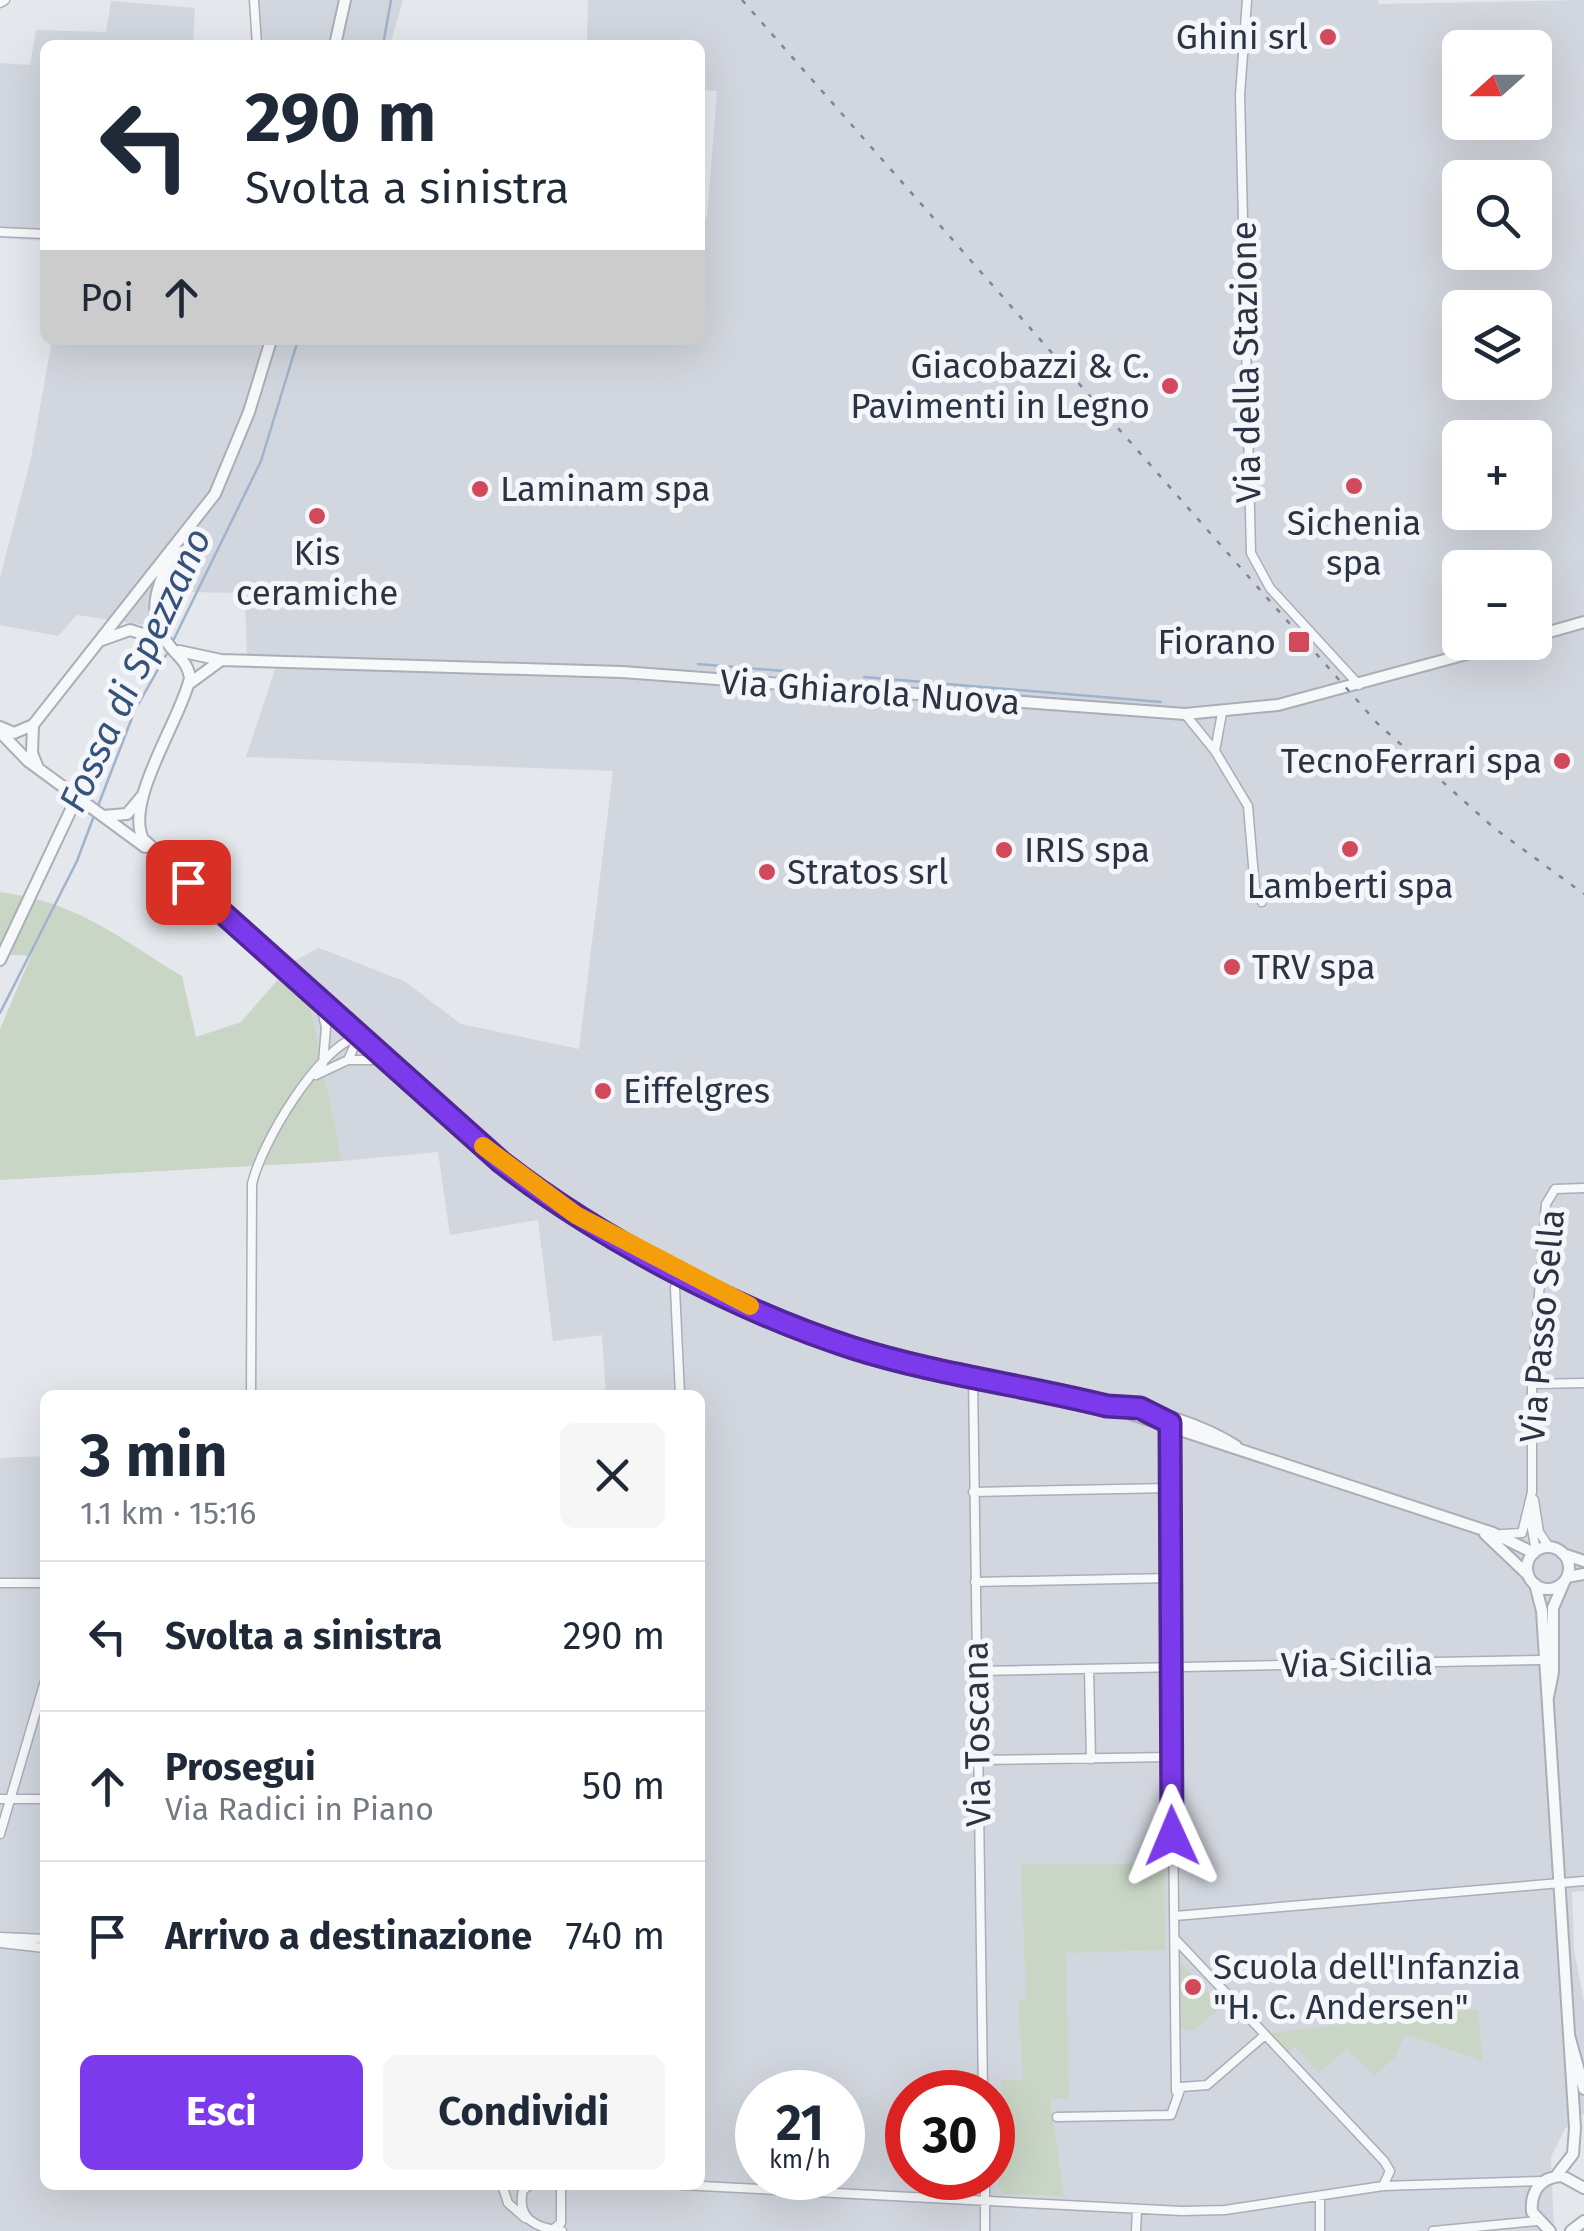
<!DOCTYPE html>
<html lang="it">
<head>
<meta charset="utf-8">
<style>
	body { margin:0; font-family:"Fira Sans",sans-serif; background:#f6f6f7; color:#1f2937; height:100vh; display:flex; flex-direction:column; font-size:38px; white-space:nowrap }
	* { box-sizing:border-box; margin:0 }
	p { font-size:32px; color:#747a83 }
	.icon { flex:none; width:55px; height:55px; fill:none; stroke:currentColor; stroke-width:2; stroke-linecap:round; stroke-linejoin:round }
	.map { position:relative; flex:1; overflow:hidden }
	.panel { position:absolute; left:40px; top:1390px; width:665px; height:800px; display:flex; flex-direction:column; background:#fff; border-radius:15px; box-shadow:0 10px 40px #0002 }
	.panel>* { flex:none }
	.banner { position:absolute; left:40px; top:40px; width:665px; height:305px; border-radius:15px; box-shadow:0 10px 40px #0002; background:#fff; color:#1f2937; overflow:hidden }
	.needle { width:65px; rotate:249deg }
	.buttons { position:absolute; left:1442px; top:30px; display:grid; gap:20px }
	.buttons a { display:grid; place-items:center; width:110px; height:110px; border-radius:15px; background:#fff; box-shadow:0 10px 40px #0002; font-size:50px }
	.speed { position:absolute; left:735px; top:2070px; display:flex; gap:20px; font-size:50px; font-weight:700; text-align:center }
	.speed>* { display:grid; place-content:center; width:130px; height:130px; border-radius:50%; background:#fff; box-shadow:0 10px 40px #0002; line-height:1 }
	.speed small { font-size:25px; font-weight:400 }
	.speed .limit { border:15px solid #d22; background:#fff; color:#111 }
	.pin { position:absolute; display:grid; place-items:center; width:85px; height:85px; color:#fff; margin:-42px; border-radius:20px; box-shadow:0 5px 15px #0006 }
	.me { position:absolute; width:110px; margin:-55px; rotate:359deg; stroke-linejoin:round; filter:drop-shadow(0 0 8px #0008) }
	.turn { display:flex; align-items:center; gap:35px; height:210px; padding:0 40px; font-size:45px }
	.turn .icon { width:130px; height:130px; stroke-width:2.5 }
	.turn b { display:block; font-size:70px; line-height:85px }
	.then { display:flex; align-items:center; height:95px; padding:0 40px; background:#0003; gap:20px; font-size:38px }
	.round { display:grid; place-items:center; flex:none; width:105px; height:105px; border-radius:15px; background:#f6f6f7 }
	.summary { display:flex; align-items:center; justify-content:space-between; height:170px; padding:0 40px }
	h1 { font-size:60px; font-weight:700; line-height:75px }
	.primary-button { display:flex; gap:20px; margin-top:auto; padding:20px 40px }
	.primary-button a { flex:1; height:115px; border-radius:15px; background:#7c3aed; color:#fff; font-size:40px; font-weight:700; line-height:115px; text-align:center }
	.primary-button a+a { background:#f6f6f7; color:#1f2937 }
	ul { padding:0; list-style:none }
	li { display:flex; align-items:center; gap:30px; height:150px; padding:0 40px; border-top:2px solid #e0e1e3 }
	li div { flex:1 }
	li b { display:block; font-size:38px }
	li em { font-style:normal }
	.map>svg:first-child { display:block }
	.built { fill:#d2d6de; fill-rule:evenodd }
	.green { fill:#c9d6c5 }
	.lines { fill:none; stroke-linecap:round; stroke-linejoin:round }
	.stream { stroke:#9fb4cc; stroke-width:2.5 }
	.minor-casing { stroke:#a9aeb7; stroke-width:11 }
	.tertiary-casing { stroke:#a9aeb7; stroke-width:14 }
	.minor { stroke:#f7f8fa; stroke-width:8 }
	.tertiary { stroke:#f7f8fa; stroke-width:10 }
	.rail { stroke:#7d8696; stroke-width:2.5; stroke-dasharray:5 10; stroke-linecap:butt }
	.route-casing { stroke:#51269a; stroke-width:25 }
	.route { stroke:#7c3aed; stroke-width:18 }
	.slow { stroke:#f59e0b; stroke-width:18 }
	.poi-dot { fill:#d1495b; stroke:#f4f6f9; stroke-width:4 }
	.labels { text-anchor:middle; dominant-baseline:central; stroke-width:10; stroke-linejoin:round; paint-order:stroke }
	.poi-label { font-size:35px; fill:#2b3445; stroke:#f4f6f9; text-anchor:start }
	.street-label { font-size:35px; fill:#2b3445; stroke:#f4f6f9 }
	.water-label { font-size:38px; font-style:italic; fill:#34527a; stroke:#f4f6f9 }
</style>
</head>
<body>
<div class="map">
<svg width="1584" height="2231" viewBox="0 0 1584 2231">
	<rect width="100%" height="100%" fill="#e4e7ec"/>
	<path class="built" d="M 250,0 L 403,0 L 390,45 L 45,45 L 45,241 L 0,238 L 0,63 L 30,65 L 36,30 L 106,32 L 111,1 L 195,8 L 193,41 L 251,45 Z
		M 588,0 L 1378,0 L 1379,4 L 1584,0 L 1584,1891 L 1572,1892 L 1574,1950 L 1584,2002 L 1584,2113 L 1565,2129 L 1551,2157 L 1554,2231 L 0,2231 L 0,1458 L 45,1456 L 45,2185 L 700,2185 L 700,1395 L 606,1395 L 602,1335 L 553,1341 L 538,1220 L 450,1235 L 438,1152 L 342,1161 L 310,1004 L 280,977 L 294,961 L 319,948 L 404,981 L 461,1024 L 579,1049 L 613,771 L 246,757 L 278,660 L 247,658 L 245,593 L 187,592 L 165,628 L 77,615 L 58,636 L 0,625 L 0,578 L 31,458 L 52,340 L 700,340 L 700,218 L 707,217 L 717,91 L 700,90 L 700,45 L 587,45 ZM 1460,48 L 1535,48 L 1535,122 L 1460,122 ZM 1460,178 L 1535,178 L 1535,252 L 1460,252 ZM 1460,308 L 1535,308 L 1535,382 L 1460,382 ZM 1460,438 L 1535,438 L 1535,512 L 1460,512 ZM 1460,568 L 1535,568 L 1535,642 L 1460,642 ZM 758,2092 L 842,2092 L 842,2178 L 758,2178 ZM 908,2092 L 992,2092 L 992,2178 L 908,2178 Z"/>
	<path class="green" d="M 0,892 C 79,902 118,938 182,976 L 196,1037 L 241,1022 L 280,977 L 310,1004 L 342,1161 L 0,1180 L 0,1029 L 31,956 L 0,954 Z
		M 1021,1864 L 1164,1864 L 1165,1950 L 1066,1953 L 1069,2098 L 1050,2100 L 1064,2196 L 1005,2194 L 997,2186 L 1003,2164 L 1001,2080 L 1023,2080 L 1018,2001 L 1026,1999 Z
		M 1180,1961 L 1221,2008 L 1193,2031 L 1182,2029 Z
		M 1478,2009 L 1482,2061 L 1405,2034 L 1395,2057 L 1374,2076 L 1347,2048 L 1319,2073 L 1295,2047 L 1288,2053 L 1270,2033 Z"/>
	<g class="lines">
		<path class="stream" d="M 383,45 L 391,0
			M 172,643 L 261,461 L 298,340
			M 698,664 L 808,673
			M 864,677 L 1161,702
			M 98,806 L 135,710 L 169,650
			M 0,1013 L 77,861 L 95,813"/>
		<g class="minor-casing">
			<path id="minor" d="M 254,0 L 257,45
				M 1247,0 L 1240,95 L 1251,553 L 1270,588 L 1359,685
				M 0,3 L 5,0
				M 0,232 L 45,234
				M 1185,714 L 1215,751 L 1248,806 L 1255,889 L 1262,902
				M 1215,751 L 1222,713
				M 319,999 L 326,1027 L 323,1063
				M 348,1060 L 359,1036
				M 316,1075 L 348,1060 L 387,1060
				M 680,1271 L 675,1288 L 680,1395
				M 973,1376 L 983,2092
				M 1532,1384 L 1584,1383
				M 251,1395 L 252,1184 C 261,1144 318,1047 359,1036
				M 1173,1429 L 1169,1453 L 1176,2091
				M 973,1492 L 1169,1488
				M 1534,1500 L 1539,1532 L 1549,1547
				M 1529,1513 L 1536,1551
				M 1502,1534 L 1522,1533 L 1532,1492 L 1532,1384 L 1546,1204 L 1555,1189 L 1584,1188
				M 975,1582 L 1170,1578
				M 0,1583 L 45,1583
				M 1089,1669 L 1091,1759
				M 976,1671 L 1543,1660
				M 978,1760 L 1171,1757
				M 0,1799 L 45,1799
				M 0,1834 L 45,1681
				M 1175,1916 L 1584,1881
				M 0,1937 L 45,1939
				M 1177,1941 L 1384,2161 L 1390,2171 L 1383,2186
				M 0,1943 L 45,1948
				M 1057,2117 L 1171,2115 L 1181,2087 L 1207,2085 L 1265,2035
				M 985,2178 L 985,2231
				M 502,2185 L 508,2203 L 525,2218
				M 530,2185 L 523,2190 C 516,2219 536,2228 562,2231
				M 681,2185 L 1182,2211 L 1225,2210 L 1383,2186 L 1544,2181
				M 552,2230 L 561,2223 L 561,2185
				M 1136,2231 L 1137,2210
				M 1320,2231 L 1320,2196
				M 1433,2231 L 1537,2221"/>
		</g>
		<g class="tertiary-casing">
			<path id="tertiary" d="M 335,45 L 345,0
				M 175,549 C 159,580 143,614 169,645 C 178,657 188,662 190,678 C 181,719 124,801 143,839 L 501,1162 L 553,1201 L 622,1241 L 779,1320 L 854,1348 L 1107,1406 L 1493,1533 L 1534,1553
				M 1535,636 L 1584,622
				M 102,640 L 130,630 L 165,641
				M 179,651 L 221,660 L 622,672 L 1185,714 L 1278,705 L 1511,642
				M 190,683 L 220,661
				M 33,725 L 32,753 L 38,768
				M 0,727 L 14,733 L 33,725 L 215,494 L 249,412 L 271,340
				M 0,732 L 28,761 L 145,847
				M 103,816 L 127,814 L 142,796
				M 0,960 L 76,799
				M 1111,1404 C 1152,1409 1201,1424 1236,1446
				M 1485,1534 L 1527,1574
				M1527 1568a21 21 0 1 1 42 0a21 21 0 1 1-42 0Z
				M 1563,1554 L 1584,1561
				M 1567,1577 L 1584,1574
				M 1535,1584 L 1542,1611 L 1575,2128 L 1573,2154 L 1556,2176
				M 1548,1697 L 1553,1672 L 1553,1608 L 1564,1582
				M 1569,2035 L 1584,2089
				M 1550,2231 L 1532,2212 C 1530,2191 1541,2177 1562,2176 L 1584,2188
				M 1571,2231 L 1584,2221"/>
		</g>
		<use href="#minor" class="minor"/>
		<use href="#tertiary" class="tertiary"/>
		<path class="rail" d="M 742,0 L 1377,723 L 1494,828 L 1584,894"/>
	</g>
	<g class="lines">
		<g class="route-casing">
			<path id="route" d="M 188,882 L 501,1162 C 597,1237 737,1311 853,1348 C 935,1374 1023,1385 1107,1406 L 1140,1408 L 1170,1423 L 1172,1836"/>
		</g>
		<use href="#route" class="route"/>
		<path class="slow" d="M 483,1146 L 576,1215 L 750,1306"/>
	</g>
	<g class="poi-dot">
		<circle cx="1328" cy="37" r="10"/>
		<circle cx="1170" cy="386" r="10"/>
		<circle cx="1354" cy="486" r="10"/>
		<circle cx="480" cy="489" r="10"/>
		<circle cx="317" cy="516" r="10"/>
		<rect x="1287" y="630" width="24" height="24" rx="5"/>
		<circle cx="1562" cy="761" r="10"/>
		<circle cx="1350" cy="849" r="10"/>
		<circle cx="1004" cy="850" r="10"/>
		<circle cx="767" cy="872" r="10"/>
		<circle cx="1232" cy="967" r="10"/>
		<circle cx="603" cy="1091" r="10"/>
		<circle cx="1193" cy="1987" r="10"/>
	</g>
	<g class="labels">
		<g class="poi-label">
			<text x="1308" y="37" text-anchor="end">Ghini srl</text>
			<text x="1150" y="366" text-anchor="end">Giacobazzi &amp; C.<tspan x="1150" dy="40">Pavimenti in Legno</tspan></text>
			<text x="500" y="489">Laminam spa</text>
			<text x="1354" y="523" text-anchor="middle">Sichenia<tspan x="1354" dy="40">spa</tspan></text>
			<text x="317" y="553" text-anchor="middle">Kis<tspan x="317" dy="40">ceramiche</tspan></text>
			<text x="1276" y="642" text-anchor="end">Fiorano</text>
			<text x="1542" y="761" text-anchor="end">TecnoFerrari spa</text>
			<text x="1024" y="850">IRIS spa</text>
			<text x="787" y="872">Stratos srl</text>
			<text x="1350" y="886" text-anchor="middle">Lamberti spa</text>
			<text x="1252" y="967">TRV spa</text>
			<text x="623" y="1091">Eiffelgres</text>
			<text x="1213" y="1967">Scuola dell'Infanzia<tspan x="1213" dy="40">"H. C. Andersen"</tspan></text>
		</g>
		<g class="street-label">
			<text transform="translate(1246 362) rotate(-91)">Via della Stazione</text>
			<text transform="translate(870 692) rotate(4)">Via Ghiarola Nuova</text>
			<text transform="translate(1542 1326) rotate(-85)">Via Passo Sella</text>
			<text transform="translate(1357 1664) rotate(-1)">Via Sicilia</text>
			<text transform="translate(977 1734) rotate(-91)">Via Toscana</text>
		</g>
		<g class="water-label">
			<text transform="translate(135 670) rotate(-65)">Fossa di Spezzano</text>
		</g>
	</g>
</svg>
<div class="buttons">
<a><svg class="needle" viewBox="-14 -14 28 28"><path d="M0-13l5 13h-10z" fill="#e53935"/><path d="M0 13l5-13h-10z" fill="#747a83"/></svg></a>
<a><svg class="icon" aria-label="search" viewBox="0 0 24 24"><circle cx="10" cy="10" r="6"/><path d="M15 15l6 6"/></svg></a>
<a><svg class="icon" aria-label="layers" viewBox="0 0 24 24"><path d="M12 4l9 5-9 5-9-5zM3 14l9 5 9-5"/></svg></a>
<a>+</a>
<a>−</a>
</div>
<div class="speed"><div>21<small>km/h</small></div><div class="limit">30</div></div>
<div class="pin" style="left:188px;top:882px;background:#d93025"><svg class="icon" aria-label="arrive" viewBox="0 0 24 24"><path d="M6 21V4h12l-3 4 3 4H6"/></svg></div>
<svg class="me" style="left:1172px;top:1836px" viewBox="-20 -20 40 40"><path d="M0-17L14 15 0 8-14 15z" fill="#7c3aed" stroke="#fff" stroke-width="4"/></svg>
<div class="banner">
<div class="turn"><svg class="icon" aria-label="left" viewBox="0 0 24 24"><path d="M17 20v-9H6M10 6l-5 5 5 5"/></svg><div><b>290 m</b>Svolta a sinistra</div></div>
<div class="then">Poi<svg class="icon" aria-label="ahead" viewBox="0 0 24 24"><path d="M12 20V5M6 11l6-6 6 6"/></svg></div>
</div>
<section class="panel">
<div class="summary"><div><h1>3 min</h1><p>1.1 km · 15:16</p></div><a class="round"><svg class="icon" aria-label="close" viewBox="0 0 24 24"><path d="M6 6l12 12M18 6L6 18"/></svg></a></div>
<ul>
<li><svg class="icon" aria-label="left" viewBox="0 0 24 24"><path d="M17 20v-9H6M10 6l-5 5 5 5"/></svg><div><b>Svolta a sinistra</b></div><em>290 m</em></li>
<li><svg class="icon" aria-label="ahead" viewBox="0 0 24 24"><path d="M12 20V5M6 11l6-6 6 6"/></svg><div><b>Prosegui</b><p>Via Radici in Piano</p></div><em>50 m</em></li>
<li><svg class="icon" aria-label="arrive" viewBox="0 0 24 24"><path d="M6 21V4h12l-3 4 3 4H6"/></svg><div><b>Arrivo a destinazione</b></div><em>740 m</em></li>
</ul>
<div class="primary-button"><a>Esci</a><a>Condividi</a></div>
</section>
</div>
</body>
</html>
